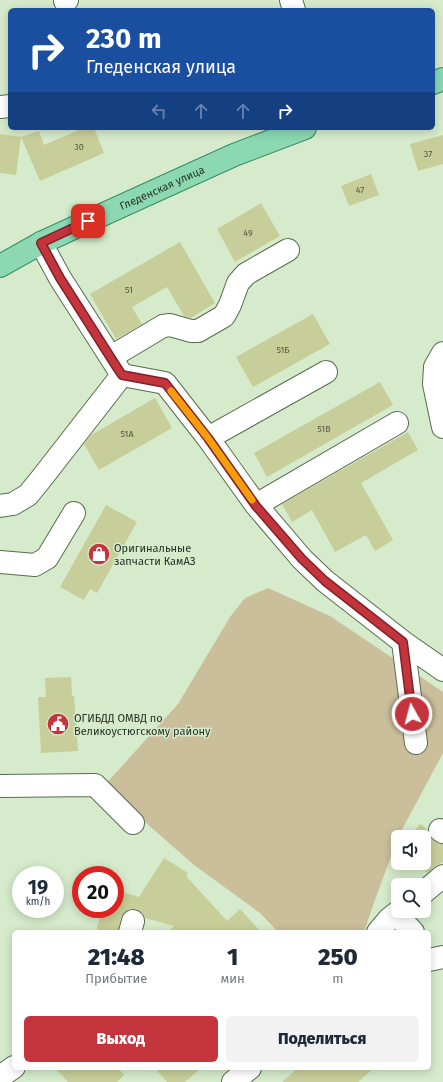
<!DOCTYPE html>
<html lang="ru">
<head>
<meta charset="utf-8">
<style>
	body { margin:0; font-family:"Fira Sans",sans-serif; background:#f2f2f3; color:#1f2937; height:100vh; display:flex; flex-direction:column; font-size:15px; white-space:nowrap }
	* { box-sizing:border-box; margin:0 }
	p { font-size:13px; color:#747a83 }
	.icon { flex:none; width:22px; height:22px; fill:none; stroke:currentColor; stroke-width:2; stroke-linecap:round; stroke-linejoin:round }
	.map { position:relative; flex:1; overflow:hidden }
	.side { position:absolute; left:12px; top:930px; width:419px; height:140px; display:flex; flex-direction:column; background:#fff; border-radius:6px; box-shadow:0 2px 10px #0003 }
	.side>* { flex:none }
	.guide { position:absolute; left:8px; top:8px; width:427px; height:122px; border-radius:6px; box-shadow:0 2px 10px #0003; background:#1a4fa0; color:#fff; overflow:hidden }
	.tools { position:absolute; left:391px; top:830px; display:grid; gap:8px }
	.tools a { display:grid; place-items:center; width:40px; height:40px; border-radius:6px; background:#fff; box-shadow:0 2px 10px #0003; font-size:20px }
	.speed { position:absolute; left:12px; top:866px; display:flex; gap:8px; font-size:20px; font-weight:700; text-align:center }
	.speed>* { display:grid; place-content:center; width:52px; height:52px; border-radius:50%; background:#fff; box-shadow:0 2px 10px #0003; line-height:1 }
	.speed small { font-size:10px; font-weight:400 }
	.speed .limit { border:6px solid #d22; background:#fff; color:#111 }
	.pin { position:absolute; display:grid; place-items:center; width:34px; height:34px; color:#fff; margin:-17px; border-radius:8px; box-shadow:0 2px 6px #0006 }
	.me { position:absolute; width:44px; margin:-22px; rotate:353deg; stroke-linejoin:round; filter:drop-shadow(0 0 3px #0008) }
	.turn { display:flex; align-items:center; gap:14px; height:84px; padding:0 12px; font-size:18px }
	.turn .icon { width:52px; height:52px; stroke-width:2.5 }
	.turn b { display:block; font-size:28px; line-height:34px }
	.lanes { display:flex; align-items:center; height:38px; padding:0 12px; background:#0003; justify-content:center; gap:20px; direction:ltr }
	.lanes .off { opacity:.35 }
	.eta { display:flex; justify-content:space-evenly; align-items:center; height:68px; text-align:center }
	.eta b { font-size:24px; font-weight:800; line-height:28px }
	.cta { display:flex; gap:8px; margin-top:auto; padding:8px 12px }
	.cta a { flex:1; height:46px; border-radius:6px; background:#c4343d; color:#fff; font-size:16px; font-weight:800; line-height:46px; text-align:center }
	.cta a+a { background:#f2f2f3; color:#1f2937 }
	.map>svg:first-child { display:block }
	.green { fill:#cbbe9b }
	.building { fill:#c8ce99 }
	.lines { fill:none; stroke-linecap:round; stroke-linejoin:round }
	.minor-casing { stroke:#586c4f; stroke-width:24 }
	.major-casing { stroke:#378d61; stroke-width:24 }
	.minor { stroke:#fff; stroke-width:22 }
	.major { stroke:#8bd8b3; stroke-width:22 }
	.route-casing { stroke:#7f2228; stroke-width:10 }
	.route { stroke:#c4343d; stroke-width:7 }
	.slow { stroke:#f59e0b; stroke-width:7 }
	.labels { text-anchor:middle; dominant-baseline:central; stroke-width:3; stroke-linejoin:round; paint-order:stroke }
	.number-label { font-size:9px; fill:#515842 }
	.street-label { font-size:11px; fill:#293125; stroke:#d5ebcb }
	.poi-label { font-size:11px; fill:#293125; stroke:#d5ebcb; text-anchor:start }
</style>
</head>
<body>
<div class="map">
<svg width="443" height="1082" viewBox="0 0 443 1082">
	<rect width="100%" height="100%" fill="#d5ebcb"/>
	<path class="green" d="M 268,588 L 330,616 L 443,692 L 443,753 L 398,837 L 376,897 L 364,932 L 278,932 L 260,913 L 194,865 L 104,786 L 178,704 L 230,617 L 245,598 Z"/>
	<path class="building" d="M 84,128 L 94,128 L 104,153 L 40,181 L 21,137 L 39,131 L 44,145 Z
		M 0,134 L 21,137 L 16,175 L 0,173 Z
		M 443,135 L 443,164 L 418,171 L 410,144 Z
		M 371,174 L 379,195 L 349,206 L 341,186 Z
		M 261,203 L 280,236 L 235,262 L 217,229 Z
		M 180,242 L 215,303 L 191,318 L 184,316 L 167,287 L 132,307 L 142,324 L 116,339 L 90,294 Z
		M 313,314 L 330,344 L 253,387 L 236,357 Z
		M 380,382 L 393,405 L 267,477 L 254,453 Z
		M 155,398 L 172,428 L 99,470 L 84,444 L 91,435 Z
		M 408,432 L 418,450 L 361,483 L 393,540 L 375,551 L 366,535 L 335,552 L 312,510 L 292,522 L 282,504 Z
		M 106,505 L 137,522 L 97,593 L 90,589 L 84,600 L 60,587 Z
		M 71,677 L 72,696 L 74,696 L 78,751 L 41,753 L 38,697 L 46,697 L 45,678 Z
		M 420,824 L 428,830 L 429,836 L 433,840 L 443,844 L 443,862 L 435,866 L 428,873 L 414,863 L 424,863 L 424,837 L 410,837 Z
		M 164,858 L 188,873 L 186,876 L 227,921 L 240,909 L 261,932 L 168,932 L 174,926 L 145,918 L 142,912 L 137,909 L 130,909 L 125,912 L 121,917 L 118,932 L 96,932 L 100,917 L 84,912 L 85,909 L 115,909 L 115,890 L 139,897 Z
		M 55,1068 L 118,1068 L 124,1075 L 117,1082 L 68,1082 Z
		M 155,1068 L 201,1068 L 185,1082 L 167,1082 Z
		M 298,1068 L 374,1068 L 358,1082 L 282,1082 Z"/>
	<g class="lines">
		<g class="minor-casing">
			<path id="minor" d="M 291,0 L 294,10
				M 65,1 L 67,0
				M 0,107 L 10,106
				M 41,243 L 60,278 L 122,375 L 165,383 L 208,438 L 256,505 L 302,559 L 325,581 L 403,642 L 443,670
				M 443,353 L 435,367 L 434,384 L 443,427
				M 111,357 L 163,326 L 170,325 L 191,331 L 198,331 L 224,316 L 230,305 L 238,283 L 246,274 L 288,250
				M 208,438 L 326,372
				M 256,505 L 397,423
				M 0,506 L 13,504 L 28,495 L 41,479 L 122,375
				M 0,562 L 35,565 L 47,558 L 74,513
				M 403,642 L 416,743
				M 0,786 L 95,785 L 133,823
				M 440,830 L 443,832
				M 424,892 L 443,876
				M 396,914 L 413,932
				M 130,932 L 133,921
				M 378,932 L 389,919 L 399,911
				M 429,960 L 443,957
				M 0,1077 L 14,1067
				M 233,1082 L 250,1068"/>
		</g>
		<g class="major-casing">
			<g id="major">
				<path d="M 433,83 L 443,79"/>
				<path id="s1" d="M 0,266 L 41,243 L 115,209 L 234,155 L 305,128"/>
			</g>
		</g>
		<use href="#minor" class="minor"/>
		<use href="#major" class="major"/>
	</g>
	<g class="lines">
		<g class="route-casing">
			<path id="route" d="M 88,221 L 41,243 L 60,278 L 116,366 L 122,375 L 165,383 L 208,438 L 256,506 L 302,559 L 325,581 L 403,642 L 412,714"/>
		</g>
		<use href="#route" class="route"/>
		<path class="slow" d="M 171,391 L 208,438 L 252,500"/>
	</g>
	<defs>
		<g id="shop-disc" transform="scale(1.15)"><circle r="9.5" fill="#c4343d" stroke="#d5ebcb"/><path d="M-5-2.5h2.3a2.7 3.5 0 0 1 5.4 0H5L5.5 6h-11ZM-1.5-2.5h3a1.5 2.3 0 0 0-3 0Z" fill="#fff"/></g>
		<g id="civic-disc" transform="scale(1.15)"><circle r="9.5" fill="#c4343d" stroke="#d5ebcb"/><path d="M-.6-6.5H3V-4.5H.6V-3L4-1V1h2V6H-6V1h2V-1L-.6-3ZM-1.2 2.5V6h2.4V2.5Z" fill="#fff"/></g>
	</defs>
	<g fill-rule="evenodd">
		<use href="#shop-disc" x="99" y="554"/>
		<use href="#civic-disc" x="58" y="724"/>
	</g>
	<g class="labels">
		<g class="number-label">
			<text x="79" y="147">30</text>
			<text x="428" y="154">37</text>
			<text x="360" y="190">47</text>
			<text x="248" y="233">49</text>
			<text x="129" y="290">51</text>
			<text x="283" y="350">51Б</text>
			<text x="324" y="429">51В</text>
			<text x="127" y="434">51А</text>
		</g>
		<g class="street-label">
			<text stroke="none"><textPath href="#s1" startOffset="180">Гледенская улица</textPath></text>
		</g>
		<g class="poi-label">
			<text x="114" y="548">Оригинальные<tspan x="114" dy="13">запчасти КамАЗ</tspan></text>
			<text x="74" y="718">ОГИБДД ОМВД по<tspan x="74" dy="13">Великоустюгскому району</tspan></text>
		</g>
	</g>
</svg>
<div class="tools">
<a><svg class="icon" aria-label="sound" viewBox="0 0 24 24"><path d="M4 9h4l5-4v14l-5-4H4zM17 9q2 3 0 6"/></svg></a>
<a><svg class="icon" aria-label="search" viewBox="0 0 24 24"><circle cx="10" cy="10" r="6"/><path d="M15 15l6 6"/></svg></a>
</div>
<div class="speed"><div>19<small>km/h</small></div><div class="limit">20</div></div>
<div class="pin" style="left:88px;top:221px;background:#d93025"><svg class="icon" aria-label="arrive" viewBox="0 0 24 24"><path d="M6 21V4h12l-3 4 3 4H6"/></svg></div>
<svg class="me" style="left:412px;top:714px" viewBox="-20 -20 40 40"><circle r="17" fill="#c4343d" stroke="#fff" stroke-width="3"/><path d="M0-11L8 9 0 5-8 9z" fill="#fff"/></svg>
<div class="guide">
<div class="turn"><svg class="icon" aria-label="right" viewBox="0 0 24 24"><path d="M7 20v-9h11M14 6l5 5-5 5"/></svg><div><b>230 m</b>Гледенская улица</div></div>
<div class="lanes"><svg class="icon off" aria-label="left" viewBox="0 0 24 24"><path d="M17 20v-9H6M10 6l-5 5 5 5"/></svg><svg class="icon off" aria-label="ahead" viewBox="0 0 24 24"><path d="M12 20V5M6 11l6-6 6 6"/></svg><svg class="icon off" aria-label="ahead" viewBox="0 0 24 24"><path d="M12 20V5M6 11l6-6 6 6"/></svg><svg class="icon" aria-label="right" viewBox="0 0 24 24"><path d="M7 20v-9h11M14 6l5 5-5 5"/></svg></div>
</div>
<section class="side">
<div class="eta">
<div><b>21:48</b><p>Прибытие</p></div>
<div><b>1</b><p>мин</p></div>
<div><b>250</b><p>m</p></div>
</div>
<div class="cta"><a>Выход</a><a>Поделиться</a></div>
</section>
</div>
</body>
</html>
